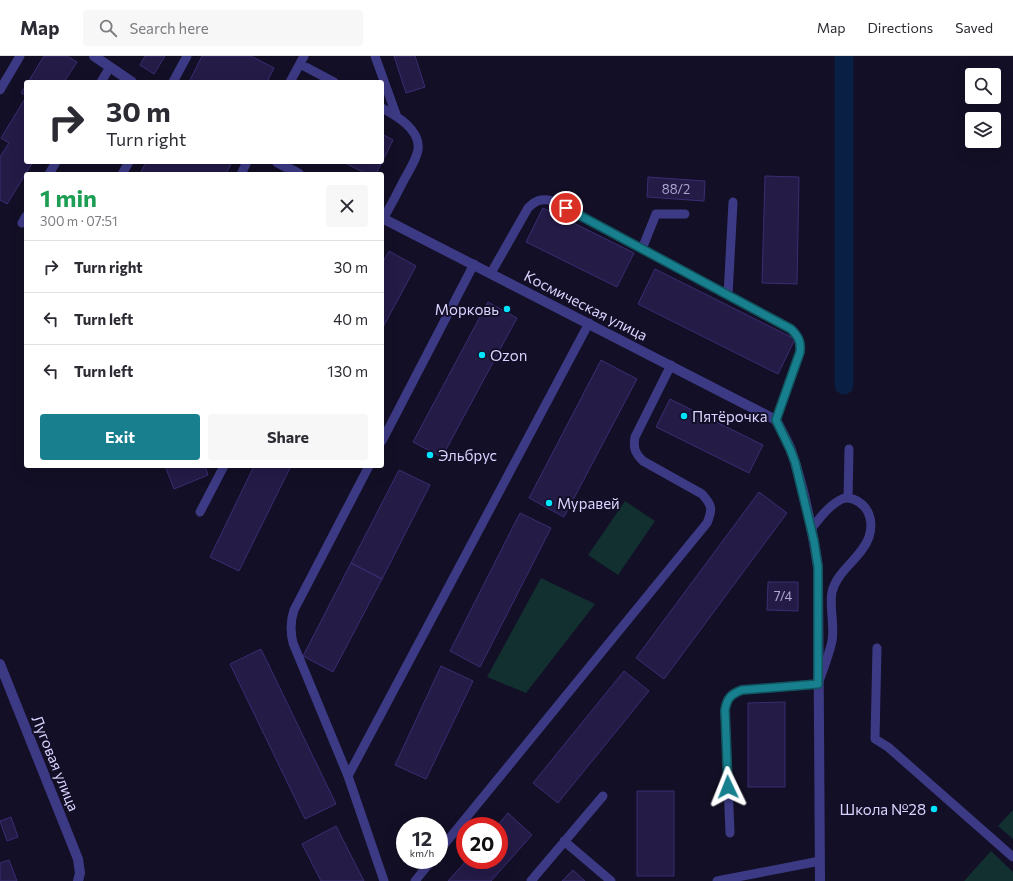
<!DOCTYPE html>
<html lang="en">
<head>
<meta charset="utf-8">
<style>
	body { margin:0; font-family:Commissioner,sans-serif; background:#f7f7f7; color:#2b2b33; height:100vh; display:flex; flex-direction:column; font-size:15px; white-space:nowrap }
	* { box-sizing:border-box; margin:0 }
	p { font-size:13px; color:#7c7c81 }
	.icon { flex:none; width:22px; height:22px; fill:none; stroke:currentColor; stroke-width:2; stroke-linecap:round; stroke-linejoin:round }
	.map { position:relative; flex:1; overflow:hidden }
	.details { position:absolute; left:24px; top:116px; width:360px; height:296px; display:flex; flex-direction:column; background:#fff; border-radius:4px; box-shadow:0 4px 16px #0002 }
	.details>* { flex:none }
	.banner { position:absolute; left:24px; top:24px; width:360px; height:84px; border-radius:4px; box-shadow:0 4px 16px #0002; background:#fff; color:#2b2b33; overflow:hidden }
	.tools { position:absolute; left:965px; top:12px; display:grid; gap:8px }
	.tools a { display:grid; place-items:center; width:36px; height:36px; border-radius:4px; background:#fff; box-shadow:0 4px 16px #0002; font-size:20px }
	.speed { position:absolute; left:396px; top:761px; display:flex; gap:8px; font-size:20px; font-weight:700; text-align:center }
	.speed>* { display:grid; place-content:center; width:52px; height:52px; border-radius:50%; background:#fff; box-shadow:0 4px 16px #0002; line-height:1 }
	.speed small { font-size:10px; font-weight:400 }
	.speed .limit { border:6px solid #d22; background:#fff; color:#111 }
	.pin { position:absolute; display:grid; place-items:center; width:34px; height:34px; color:#fff; margin:-17px; border:2px solid #fff; border-radius:50%; box-shadow:0 1px 4px #0007 }
	.me { position:absolute; width:44px; margin:-22px; rotate:358deg; stroke-linejoin:round; filter:drop-shadow(0 0 3px #0008) }
	.turn { display:flex; align-items:center; gap:14px; height:84px; padding:0 16px; font-size:18px }
	.turn .icon { width:52px; height:52px; stroke-width:2.5 }
	.turn b { display:block; font-size:28px; line-height:34px }
	.round { display:grid; place-items:center; flex:none; width:42px; height:42px; border-radius:4px; background:#f7f7f7 }
	.overview { display:flex; align-items:center; justify-content:space-between; height:68px; padding:0 16px }
	h1 { font-size:24px; font-weight:700; line-height:30px; color:#1e9e55 }
	.action { display:flex; gap:8px; margin-top:auto; padding:8px 16px }
	.action a { flex:1; height:46px; border-radius:4px; background:#187f8f; color:#fff; font-size:16px; font-weight:700; line-height:46px; text-align:center }
	.action a+a { background:#f7f7f7; color:#2b2b33 }
	ul { padding:0; list-style:none }
	li { display:flex; align-items:center; gap:12px; height:52px; padding:0 16px; border-top:1px solid #e1e1e2 }
	li div { flex:1 }
	li b { display:block; font-size:15px }
	li em { font-style:normal }
	header { display:flex; align-items:center; gap:24px; box-sizing:border-box; height:56px; padding:0 20px; background:#fff; border-bottom:1px solid #e1e1e2 }
	header strong { font-size:19px }
	nav { display:flex; gap:22px; margin-inline-start:auto; font-size:14px }
	.search { width:280px; height:36px; background:#f7f7f7; display:flex; align-items:center; gap:10px; box-sizing:border-box; padding:0 14px; border-radius:4px; color:#7c7c81; font-size:15px }
	.map>svg:first-child { display:block }
	.green { fill:#12302f }
	.lines { fill:none; stroke-linecap:round; stroke-linejoin:round }
	.canal { stroke:#0a1f44; stroke-width:19 }
	.building { fill:#241b47; stroke:#3b2d73 }
	.lane { stroke:#3d3a85; stroke-width:9 }
	.street { stroke:#3d3a85; stroke-width:10 }
	.route-casing { stroke:#10535d; stroke-width:10 }
	.route { stroke:#187f8f; stroke-width:7 }
	.poi-dot { fill:#00e5ff; stroke:#130f26; stroke-width:1.5 }
	.labels { text-anchor:middle; dominant-baseline:central; stroke-width:4; stroke-linejoin:round; paint-order:stroke }
	.number-label { font-size:13px; fill:#aca6d1 }
	.street-label { font-size:15px; fill:#d9d4ff; stroke:#130f26 }
	.poi-label { font-size:15px; fill:#d9d4ff; stroke:#130f26; text-anchor:start }
</style>
</head>
<body>
<header>
<strong>Map</strong>
<div class="search"><svg class="icon" aria-label="search" viewBox="0 0 24 24"><circle cx="10" cy="10" r="6"/><path d="M15 15l6 6"/></svg>Search here</div>
<nav><a>Map</a><a>Directions</a><a>Saved</a></nav>
</header>
<div class="map">
<svg width="1013" height="825" viewBox="0 0 1013 825">
	<rect width="100%" height="100%" fill="#130f26"/>
	<path class="green" d="M 625,445 L 655,465 L 618,519 L 588,499 Z
		M 541,522 L 595,548 L 526,637 L 487,621 Z
		M 1013,754 L 1013,783 L 998,770 Z
		M 991,795 L 1013,816 L 1013,825 L 964,825 Z"/>
	<g class="lines">
		<path class="canal" d="M 844,329 L 844,0"/>
	</g>
	<path class="building" d="M 44,0 L 67,0 L 77,6 L 64,26 L 28,26 Z
		M 145,0 L 165,0 L 154,18 L 140,9 Z
		M 202,0 L 251,0 L 274,12 L 267,26 L 189,26 Z
		M 394,0 L 415,0 L 425,31 L 406,37 Z
		M 26,29 L 26,39 L 21,37 Z
		M 26,41 L 26,106 L 33,106 L 7,148 L 0,144 L 0,101 L 9,87 L 1,82 Z
		M 382,78 L 393,84 L 376,118 L 367,118 L 343,106 L 382,106 Z
		M 146,106 L 232,106 L 226,118 L 140,118 Z
		M 765,120 L 799,121 L 797,228 L 762,227 Z
		M 648,121 L 705,125 L 704,145 L 647,141 Z
		M 543,152 L 634,197 L 617,231 L 526,186 Z
		M 389,195 L 416,210 L 382,273 L 382,208 Z
		M 655,213 L 795,283 L 778,318 L 638,248 Z
		M 488,246 L 517,262 L 442,401 L 413,386 Z
		M 601,304 L 637,323 L 564,461 L 529,442 Z
		M 670,343 L 763,389 L 749,417 L 656,371 Z
		M 165,410 L 205,410 L 208,419 L 174,433 Z
		M 254,410 L 291,410 L 239,515 L 210,501 Z
		M 399,414 L 430,429 L 382,523 L 351,507 Z
		M 759,436 L 787,457 L 664,623 L 636,602 Z
		M 520,457 L 551,472 L 480,611 L 450,595 Z
		M 351,507 L 382,523 L 333,616 L 303,600 Z
		M 768,526 L 798,526 L 798,555 L 767,554 Z
		M 261,593 L 336,748 L 305,763 L 230,608 Z
		M 441,610 L 473,625 L 426,723 L 395,709 Z
		M 624,615 L 649,635 L 558,747 L 533,727 Z
		M 785,646 L 785,731 L 748,731 L 748,647 Z
		M 637,735 L 674,735 L 674,820 L 637,820 Z
		M 508,757 L 532,779 L 491,825 L 448,825 L 467,804 L 499,804 L 499,770 L 497,770 Z
		M 11,761 L 18,781 L 7,785 L 0,765 Z
		M 336,770 L 364,825 L 321,825 L 302,788 Z
		M 9,804 L 17,825 L 1,825 L 0,823 L 0,807 Z
		M 573,814 L 585,825 L 562,825 Z"/>
	<g class="lines">
		<path class="lane" d="M 375,0 L 397,61
			M 300,8 L 334,26
			M 101,26 L 110,11
			M 173,26 L 187,0
			M 290,26 L 304,0
			M 0,34 L 20,0
			M 382,52 C 397,60 421,74 418,94 C 416,104 410,113 405,122 C 398,136 390,151 382,165
			M 49,118 L 56,106
			M 122,118 L 129,106
			M 241,118 L 247,106
			M 22,167 L 26,160
			M 642,193 L 656,158 L 685,158
			M 491,217 L 528,152 C 536,144 542,142 553,145 L 791,273 C 799,281 801,286 800,296 L 776,364
			M 728,239 L 733,146
			M 382,385 L 474,208
			M 369,410 L 294,554 C 290,566 290,575 293,587 L 348,720 L 384,825
			M 848,442 L 849,393
			M 200,456 L 224,410
			M 877,592 L 875,683 L 888,691 L 1013,801
			M 348,720 L 589,267
			M 730,777 L 725,654 C 727,642 731,638 742,634 L 818,628 C 823,614 829,599 832,585 C 835,569 829,551 832,536 C 837,514 862,502 869,481 C 874,465 869,449 853,443 C 849,442 846,441 842,443 C 829,449 820,462 811,473
			M 564,785 L 611,825
			M 439,795 L 707,467 C 713,453 712,449 702,438 L 643,405 C 635,397 633,392 635,381 L 671,309
			M 415,825 L 432,804
			M 531,825 L 603,740
			M 717,825 L 820,805"/>
		<path class="street" d="M 94,0 L 132,26
			M 277,106 L 299,118
			M 382,162 L 776,364 C 781,374 787,384 791,394 C 804,432 812,472 818,511 L 820,825
			M 0,608 L 78,803 L 80,817 L 78,825"/>
	</g>
	<g class="lines">
		<g class="route-casing">
			<path id="route" d="M 566,152 L 791,273 C 799,281 801,286 800,296 L 776,364 L 790,393 L 795,406 L 814,485 L 818,511 L 818,628 L 742,634 C 731,638 727,642 725,654 L 728,731"/>
		</g>
		<use href="#route" class="route"/>
	</g>
	<g class="poi-dot">
		<circle cx="507" cy="253" r="4"/>
		<circle cx="482" cy="299" r="4"/>
		<circle cx="684" cy="360" r="4"/>
		<circle cx="430" cy="399" r="4"/>
		<circle cx="549" cy="447" r="4"/>
		<circle cx="934" cy="753" r="4"/>
	</g>
	<g class="labels">
		<g class="number-label">
			<text x="676" y="133">88/2</text>
			<text x="783" y="540">7/4</text>
		</g>
		<g class="street-label">
			<text transform="translate(586 249) rotate(27)">Космическая улица</text>
			<text transform="translate(56 707) rotate(68)">Луговая улица</text>
		</g>
		<g class="poi-label">
			<text x="499" y="253" text-anchor="end">Морковь</text>
			<text x="490" y="299">Ozon</text>
			<text x="692" y="360">Пятёрочка</text>
			<text x="438" y="399">Эльбрус</text>
			<text x="557" y="447">Муравей</text>
			<text x="926" y="753" text-anchor="end">Школа №28</text>
		</g>
	</g>
</svg>
<div class="tools">
<a><svg class="icon" aria-label="search" viewBox="0 0 24 24"><circle cx="10" cy="10" r="6"/><path d="M15 15l6 6"/></svg></a>
<a><svg class="icon" aria-label="layers" viewBox="0 0 24 24"><path d="M12 4l9 5-9 5-9-5zM3 14l9 5 9-5"/></svg></a>
</div>
<div class="speed"><div>12<small>km/h</small></div><div class="limit">20</div></div>
<div class="pin" style="left:566px;top:152px;background:#d93025"><svg class="icon" aria-label="arrive" viewBox="0 0 24 24"><path d="M6 21V4h12l-3 4 3 4H6"/></svg></div>
<svg class="me" style="left:728px;top:731px" viewBox="-20 -20 40 40"><path d="M0-17L14 15 0 8-14 15z" fill="#187f8f" stroke="#fff" stroke-width="4"/></svg>
<div class="banner">
<div class="turn"><svg class="icon" aria-label="right" viewBox="0 0 24 24"><path d="M7 20v-9h11M14 6l5 5-5 5"/></svg><div><b>30 m</b>Turn right</div></div>
</div>
<section class="details">
<div class="overview"><div><h1>1 min</h1><p>300 m · 07:51</p></div><a class="round"><svg class="icon" aria-label="close" viewBox="0 0 24 24"><path d="M6 6l12 12M18 6L6 18"/></svg></a></div>
<ul>
<li><svg class="icon" aria-label="right" viewBox="0 0 24 24"><path d="M7 20v-9h11M14 6l5 5-5 5"/></svg><div><b>Turn right</b></div><em>30 m</em></li>
<li><svg class="icon" aria-label="left" viewBox="0 0 24 24"><path d="M17 20v-9H6M10 6l-5 5 5 5"/></svg><div><b>Turn left</b></div><em>40 m</em></li>
<li><svg class="icon" aria-label="left" viewBox="0 0 24 24"><path d="M17 20v-9H6M10 6l-5 5 5 5"/></svg><div><b>Turn left</b></div><em>130 m</em></li>
</ul>
<div class="action"><a>Exit</a><a>Share</a></div>
</section>
</div>
</body>
</html>
